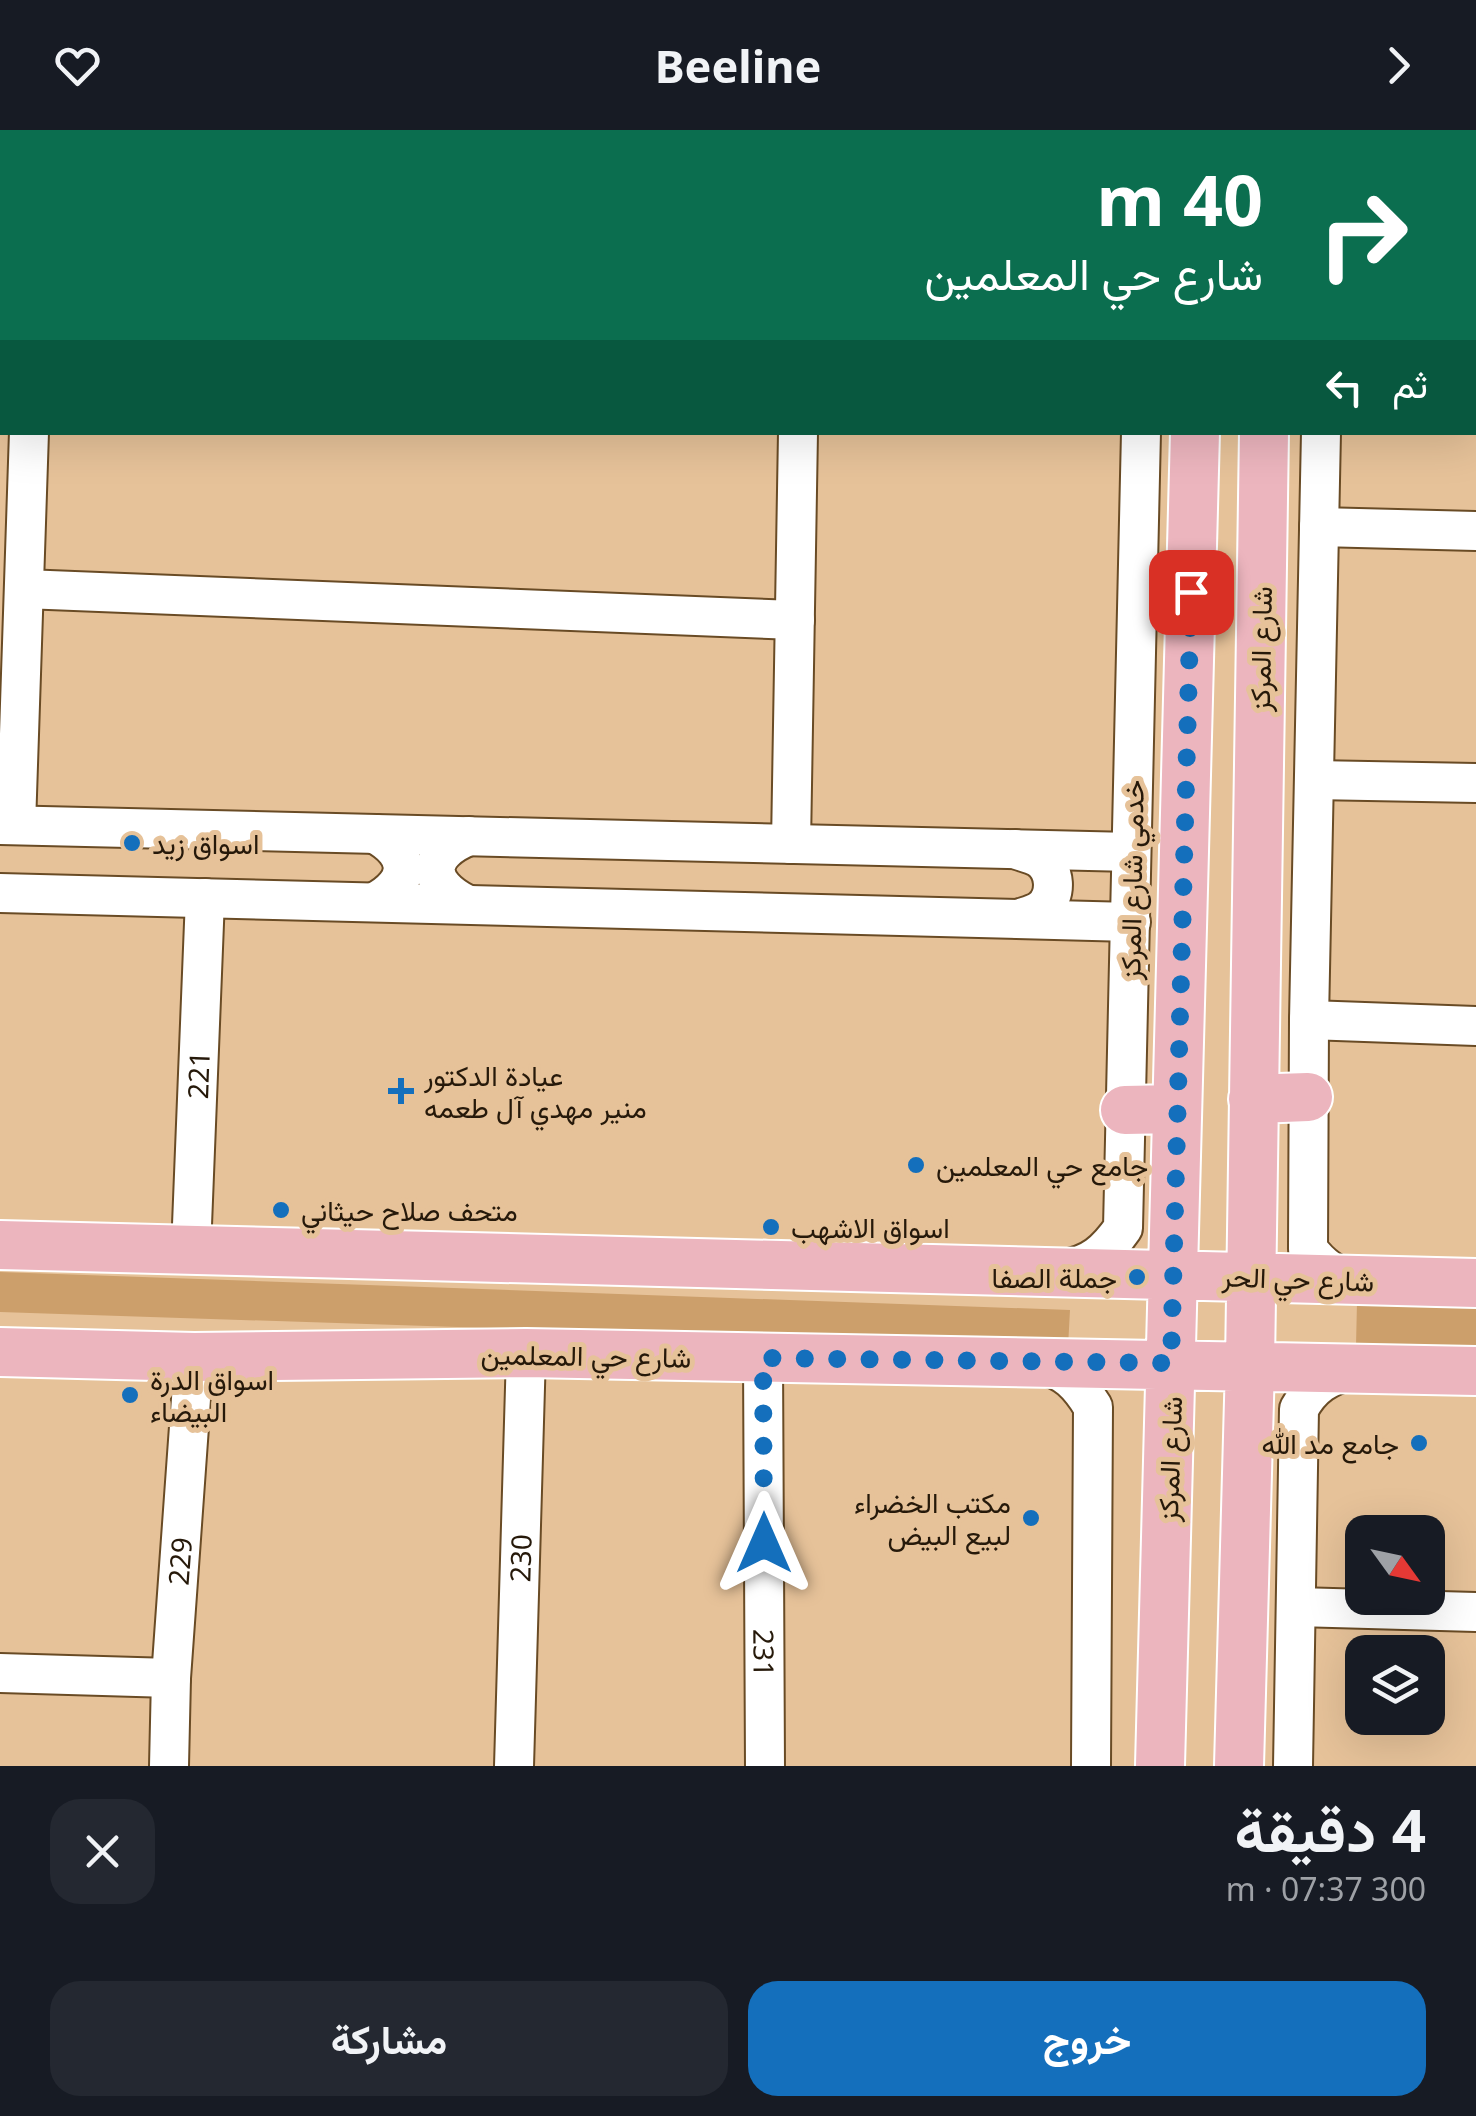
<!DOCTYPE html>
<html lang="ar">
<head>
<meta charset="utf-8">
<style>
	body { margin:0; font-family:"Noto Sans",Vazirmatn,sans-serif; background:#242831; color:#f1f3f6; direction:rtl; height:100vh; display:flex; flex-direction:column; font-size:38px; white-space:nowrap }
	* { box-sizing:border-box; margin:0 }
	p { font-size:32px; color:#9ea1a6 }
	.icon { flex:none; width:55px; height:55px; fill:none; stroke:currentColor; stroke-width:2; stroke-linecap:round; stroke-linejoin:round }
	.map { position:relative; height:1636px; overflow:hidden; direction:ltr }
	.details { display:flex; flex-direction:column; background:#171b24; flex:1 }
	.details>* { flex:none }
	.guide { position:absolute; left:0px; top:0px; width:1478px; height:305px; box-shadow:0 10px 40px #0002; direction:rtl; background:#0b6e4f; color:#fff; overflow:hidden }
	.needle { width:65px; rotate:123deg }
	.buttons { position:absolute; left:1345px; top:1385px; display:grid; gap:20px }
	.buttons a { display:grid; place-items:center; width:100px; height:100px; border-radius:20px; background:#171b24; box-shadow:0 10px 40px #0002; font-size:50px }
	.pin { position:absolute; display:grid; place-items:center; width:85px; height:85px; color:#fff; margin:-42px; border-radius:20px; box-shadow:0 5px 15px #0006 }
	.me { position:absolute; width:110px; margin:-55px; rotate:0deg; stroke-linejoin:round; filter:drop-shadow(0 0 8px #0008) }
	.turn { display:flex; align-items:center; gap:35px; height:210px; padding:0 50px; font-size:45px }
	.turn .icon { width:130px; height:130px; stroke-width:2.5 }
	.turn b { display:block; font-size:70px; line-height:85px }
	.then { display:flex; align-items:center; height:95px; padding:0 50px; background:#0003; gap:20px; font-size:38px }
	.round { display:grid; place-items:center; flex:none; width:105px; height:105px; border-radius:30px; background:#242831 }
	.overview { display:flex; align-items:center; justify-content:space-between; height:170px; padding:0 50px }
	h1 { font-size:60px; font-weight:700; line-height:75px }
	.action { display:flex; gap:20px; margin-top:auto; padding:20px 50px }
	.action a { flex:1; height:115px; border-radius:30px; background:#146fbc; color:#fff; font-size:40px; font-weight:700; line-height:115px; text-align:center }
	.action a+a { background:#242831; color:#f1f3f6 }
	header { display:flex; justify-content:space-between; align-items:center; height:130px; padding:0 50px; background:#171b24; font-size:45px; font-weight:700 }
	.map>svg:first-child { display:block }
	.green { fill:#cc9f6b }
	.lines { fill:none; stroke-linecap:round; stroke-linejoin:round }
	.minor-casing { stroke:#694b25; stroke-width:42 }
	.major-casing { stroke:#fff; stroke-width:52 }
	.minor { stroke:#fff; stroke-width:38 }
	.major { stroke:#ecb5be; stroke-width:48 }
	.route { stroke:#146fbc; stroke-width:18; stroke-dasharray:0 32.4 }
	.poi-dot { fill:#146fbc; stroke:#e6c299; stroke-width:4 }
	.labels { text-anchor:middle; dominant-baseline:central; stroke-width:10; stroke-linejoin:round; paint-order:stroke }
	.street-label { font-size:28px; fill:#26190a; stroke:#e6c299 }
	.poi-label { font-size:28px; fill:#26190a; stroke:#e6c299; text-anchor:start }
</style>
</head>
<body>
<header><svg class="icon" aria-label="forward" viewBox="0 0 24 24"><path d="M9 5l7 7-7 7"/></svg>Beeline<svg class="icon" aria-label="heart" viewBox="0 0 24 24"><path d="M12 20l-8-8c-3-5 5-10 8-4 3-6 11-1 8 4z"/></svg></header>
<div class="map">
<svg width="1476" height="1636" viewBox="0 0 1476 1636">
	<rect width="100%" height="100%" fill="#e6c299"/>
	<path class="green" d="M 0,1142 L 1070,1180 L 1068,1217 L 0,1182 Z
		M 1357,1172 L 1476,1176 L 1476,1219 L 1356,1216 Z"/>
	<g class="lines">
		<g class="minor-casing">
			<g id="minor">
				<path d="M 804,2 L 804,0"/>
				<path d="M 1149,2 L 1149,0"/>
				<path d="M 1328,2 L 1328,0"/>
				<path d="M 1475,131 L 1476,131"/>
				<path d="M 1475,172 L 1476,172"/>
				<path d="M 0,229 L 2,229"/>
				<path d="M 1321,302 L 1309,890 L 1308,1119 C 1320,1135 1334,1147 1354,1150"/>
				<path d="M 1319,397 L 1476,401"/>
				<path d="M 24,459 L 795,490"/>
				<path d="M 1314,650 L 1476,653"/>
				<path d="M 0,695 L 1131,722"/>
				<path d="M 16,695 L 29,302"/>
				<path d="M 791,714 L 798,302"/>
				<path d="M 1015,719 C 1022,722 1032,724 1039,728 C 1056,739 1058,766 1042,779 C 1036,784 1026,786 1018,789"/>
				<path d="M 0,763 L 1131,792"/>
				<path d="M 375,772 C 412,752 412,724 375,704"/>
				<path d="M 466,774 C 425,753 425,724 469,706"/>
				<path d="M 1309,890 L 1476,896"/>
				<path id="s1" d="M 191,1120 L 205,768"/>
				<path d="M 1062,1139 C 1091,1136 1107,1121 1123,1098 L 1141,302"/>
				<path id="s2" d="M 763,1228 L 765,1636"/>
				<path d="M 1039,1234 C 1066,1240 1079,1254 1093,1277 L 1091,1636"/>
				<path d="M 1297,1477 L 1476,1482"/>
				<path d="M 0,1543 L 171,1548"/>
				<path id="s3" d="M 169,1636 L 171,1548 L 194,1227"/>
				<path id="s4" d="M 514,1636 L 526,1223"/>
				<path d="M 1293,1636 L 1299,1279 C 1312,1255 1327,1247 1353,1239"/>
			</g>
		</g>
		<g class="major-casing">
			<path id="major" d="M 1204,2 L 1204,0
				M 1268,2 L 1268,0
				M 1253,969 L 1308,967
				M 1125,980 L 1176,979
				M 0,1115 L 1476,1153
				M 0,1222 L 194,1227 L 526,1223 L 1476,1241
				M 1160,1636 L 1195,302
				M 1239,1636 L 1250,1234 L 1264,302"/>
		</g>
		<use href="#minor" class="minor"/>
		<use href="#major" class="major"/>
	</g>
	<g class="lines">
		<path class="route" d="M 764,1413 L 763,1228 L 1171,1233 L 1191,462"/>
	</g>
	<g class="poi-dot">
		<circle cx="132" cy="713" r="10"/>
		<path d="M396 946h10v10h10v10h-10v10h-10v-10h-10v-10h10z"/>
		<circle cx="916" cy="1035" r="10"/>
		<circle cx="281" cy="1080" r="10"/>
		<circle cx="771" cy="1097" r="10"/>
		<circle cx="1137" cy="1147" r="10"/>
		<circle cx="130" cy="1265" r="10"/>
		<circle cx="1419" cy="1313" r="10"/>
		<circle cx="1031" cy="1388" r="10"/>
	</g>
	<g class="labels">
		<g class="street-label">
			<text transform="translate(1260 519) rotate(-89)">شارع المركز</text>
			<text transform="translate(1131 750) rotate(-89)">خدمي شارع المركز</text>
			<text stroke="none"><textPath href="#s1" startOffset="175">221</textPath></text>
			<text transform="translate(1298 1148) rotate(2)">شارع حي الحر</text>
			<text transform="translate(586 1225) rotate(1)">شارع حي المعلمين</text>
			<text transform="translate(1169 1329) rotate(-88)">شارع المركز</text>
			<text stroke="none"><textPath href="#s4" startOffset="208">230</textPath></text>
			<text stroke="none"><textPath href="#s3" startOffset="205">229</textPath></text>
			<text stroke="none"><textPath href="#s2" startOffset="295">231</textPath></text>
		</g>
		<g class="poi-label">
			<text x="152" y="713">اسواق زيد</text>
			<text x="424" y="945">عيادة الدكتور<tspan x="424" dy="32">منير مهدي آل طعمه</tspan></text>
			<text x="936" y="1035">جامع حي المعلمين</text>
			<text x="301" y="1080">متحف صلاح حيثاني</text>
			<text x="791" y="1097">اسواق الاشهب</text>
			<text x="1117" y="1147" text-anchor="end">جملة الصفا</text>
			<text x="150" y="1249">اسواق الدرة<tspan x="150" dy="32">البيضاء</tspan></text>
			<text x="1399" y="1313" text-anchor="end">جامع مد الله</text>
			<text x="1011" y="1372" text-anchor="end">مكتب الخضراء<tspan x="1011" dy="32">لبيع البيض</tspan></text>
		</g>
	</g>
</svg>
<div class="buttons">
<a><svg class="needle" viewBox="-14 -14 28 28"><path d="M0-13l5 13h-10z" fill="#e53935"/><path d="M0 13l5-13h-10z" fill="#9ea1a6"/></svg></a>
<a><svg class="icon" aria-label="layers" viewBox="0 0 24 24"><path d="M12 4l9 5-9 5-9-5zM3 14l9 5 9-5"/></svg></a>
</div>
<div class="pin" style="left:1191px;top:462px;background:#d93025"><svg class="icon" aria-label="arrive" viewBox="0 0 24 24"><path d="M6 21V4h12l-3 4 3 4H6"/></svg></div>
<svg class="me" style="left:764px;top:1413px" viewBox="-20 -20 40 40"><path d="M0-17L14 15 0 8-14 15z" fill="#146fbc" stroke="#fff" stroke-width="4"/></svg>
<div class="guide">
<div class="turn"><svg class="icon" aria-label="right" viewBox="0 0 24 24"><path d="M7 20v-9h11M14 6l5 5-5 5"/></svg><div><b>40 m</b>شارع حي المعلمين</div></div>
<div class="then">ثم<svg class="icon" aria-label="left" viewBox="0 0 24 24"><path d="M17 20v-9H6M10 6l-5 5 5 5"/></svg></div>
</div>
</div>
<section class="details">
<div class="overview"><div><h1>4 دقيقة</h1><p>300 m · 07:37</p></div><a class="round"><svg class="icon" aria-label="close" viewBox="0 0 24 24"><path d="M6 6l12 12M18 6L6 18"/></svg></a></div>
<div class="action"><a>خروج</a><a>مشاركة</a></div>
</section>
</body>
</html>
